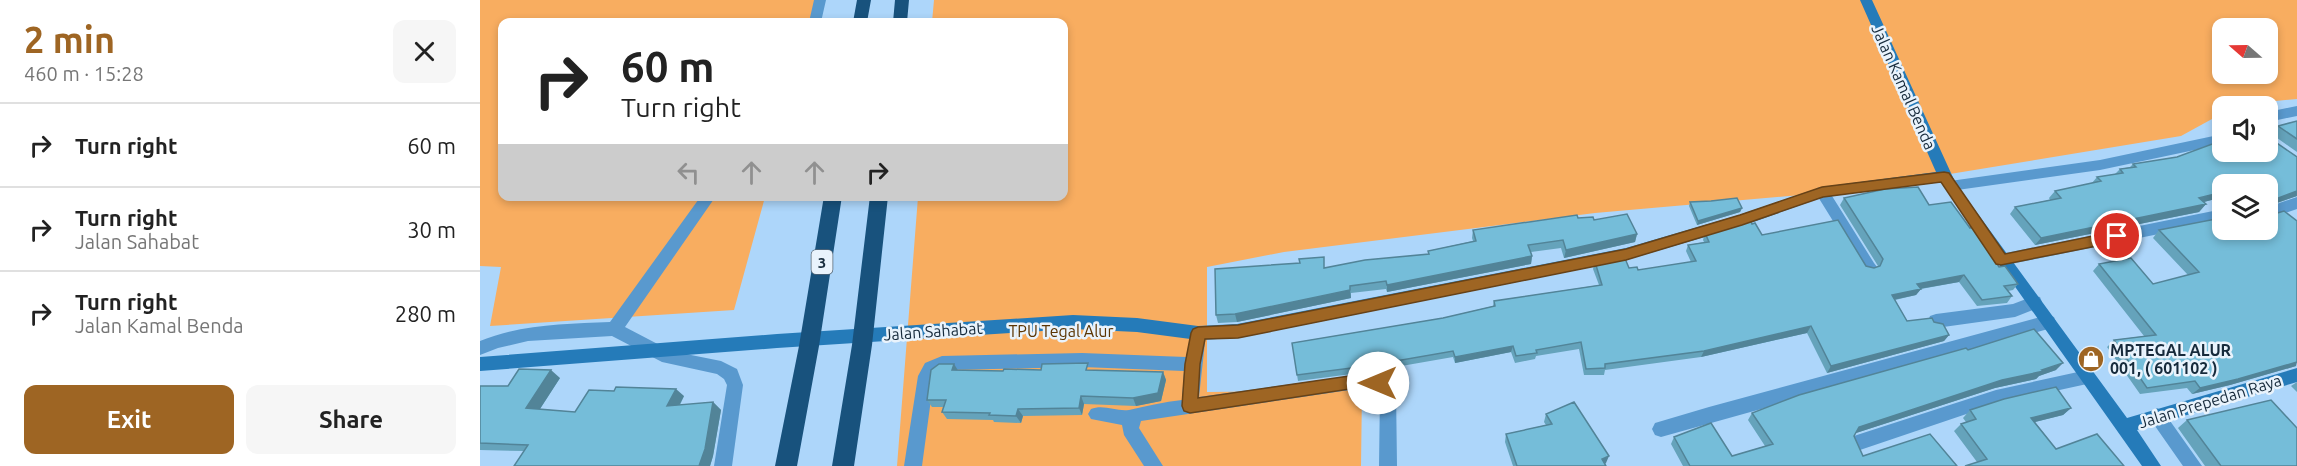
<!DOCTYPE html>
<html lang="en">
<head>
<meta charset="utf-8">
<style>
	body { margin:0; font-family:Ubuntu,sans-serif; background:#f6f6f6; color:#222; height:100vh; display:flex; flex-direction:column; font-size:22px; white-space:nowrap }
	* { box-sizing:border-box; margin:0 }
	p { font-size:20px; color:#767676 }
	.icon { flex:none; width:33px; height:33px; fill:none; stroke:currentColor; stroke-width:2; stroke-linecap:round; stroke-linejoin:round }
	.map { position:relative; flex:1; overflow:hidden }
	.side { display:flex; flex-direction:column; background:#fff; width:480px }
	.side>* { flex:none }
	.banner { position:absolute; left:18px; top:18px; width:570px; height:183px; border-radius:12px; box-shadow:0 3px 9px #0003; background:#fff; color:#222; overflow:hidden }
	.needle { width:39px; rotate:290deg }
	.tools { position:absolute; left:1732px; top:18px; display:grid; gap:12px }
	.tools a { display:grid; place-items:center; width:66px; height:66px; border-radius:12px; background:#fff; box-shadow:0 3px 9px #0003; font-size:30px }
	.pin { position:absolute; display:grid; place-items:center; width:51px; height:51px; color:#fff; margin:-26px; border:3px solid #fff; border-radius:50%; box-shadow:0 2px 6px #0007 }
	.me { position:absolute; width:66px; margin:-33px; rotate:270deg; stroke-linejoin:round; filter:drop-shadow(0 0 4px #0008) }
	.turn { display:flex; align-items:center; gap:21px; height:126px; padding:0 24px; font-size:27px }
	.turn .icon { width:78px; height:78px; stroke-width:2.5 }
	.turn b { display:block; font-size:42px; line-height:51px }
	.lanes { display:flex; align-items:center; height:57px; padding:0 24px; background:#0003; justify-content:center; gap:30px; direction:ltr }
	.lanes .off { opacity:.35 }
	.round { display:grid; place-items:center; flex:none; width:63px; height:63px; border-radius:12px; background:#f6f6f6 }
	.overview { display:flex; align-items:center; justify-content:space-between; height:102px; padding:0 24px }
	h1 { font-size:36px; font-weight:700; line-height:45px; color:#9e6523 }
	.cta { display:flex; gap:12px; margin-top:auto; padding:12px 24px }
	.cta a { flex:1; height:69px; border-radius:12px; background:#9e6523; color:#fff; font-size:24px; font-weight:700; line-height:69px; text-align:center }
	.cta a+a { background:#f6f6f6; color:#222 }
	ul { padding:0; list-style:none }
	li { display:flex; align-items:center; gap:18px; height:84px; padding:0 24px; border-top:2px solid #e0e0e0 }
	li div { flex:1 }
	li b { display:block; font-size:22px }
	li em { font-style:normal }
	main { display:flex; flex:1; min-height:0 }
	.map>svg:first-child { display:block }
	.green { fill:#f8ad60; fill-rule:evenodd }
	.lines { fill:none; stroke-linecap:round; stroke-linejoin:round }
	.street { fill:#5999ce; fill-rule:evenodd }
	.secondary { fill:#257bb9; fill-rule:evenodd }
	.highway { fill:#18527d; fill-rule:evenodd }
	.wall { fill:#65a3bb }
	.shaded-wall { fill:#528498 }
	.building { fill:#75bdd9; stroke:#528498; stroke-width:1.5 }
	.route { fill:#9e6523; stroke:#674217; stroke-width:1.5 }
	.labels { text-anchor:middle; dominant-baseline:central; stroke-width:5; stroke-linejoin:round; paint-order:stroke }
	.shield { fill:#e9f3fc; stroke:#556675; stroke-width:1.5 }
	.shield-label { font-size:15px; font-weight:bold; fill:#162a3b }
	.street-label { font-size:16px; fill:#162a3b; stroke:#e9f3fc }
	.park-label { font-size:16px; fill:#5b3503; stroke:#e9f3fc }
	.poi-label { font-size:16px; font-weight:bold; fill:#162a3b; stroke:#e9f3fc; text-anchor:start }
</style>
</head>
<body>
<main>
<section class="side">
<div class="overview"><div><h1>2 min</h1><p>460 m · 15:28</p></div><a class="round"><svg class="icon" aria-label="close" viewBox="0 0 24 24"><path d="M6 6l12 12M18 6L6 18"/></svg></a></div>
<ul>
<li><svg class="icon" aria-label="right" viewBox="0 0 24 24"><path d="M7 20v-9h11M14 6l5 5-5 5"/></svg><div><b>Turn right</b></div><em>60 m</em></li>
<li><svg class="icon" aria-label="right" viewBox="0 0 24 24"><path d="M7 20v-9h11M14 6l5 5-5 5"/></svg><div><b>Turn right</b><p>Jalan Sahabat</p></div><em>30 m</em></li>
<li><svg class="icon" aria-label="right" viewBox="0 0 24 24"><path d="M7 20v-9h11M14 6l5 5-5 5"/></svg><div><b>Turn right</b><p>Jalan Kamal Benda</p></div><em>280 m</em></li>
</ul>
<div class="cta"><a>Exit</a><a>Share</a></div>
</section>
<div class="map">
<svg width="1817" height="466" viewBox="0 0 1817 466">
	<rect width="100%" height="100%" fill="#add6fa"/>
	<path class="green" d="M 0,0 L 338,0 L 332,22 L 22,22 L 22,196 L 285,197 L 254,310 L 10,326 L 21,267 L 0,266 Z
		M 454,0 L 1817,0 L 1817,99 L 1743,106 L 1743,113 L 1701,136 L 1366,191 L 1115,213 L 804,252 L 727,267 L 727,392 L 882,390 L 881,466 L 417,466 L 438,197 L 584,196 L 584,22 L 452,22 ZM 1743,28 L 1788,28 L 1788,74 L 1743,74 Z"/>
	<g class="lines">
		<path class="street" d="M 334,0 L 346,0 L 341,22 L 329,22 Z
			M 1817,106 L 1817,116 L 1788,122 L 1788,112 Z
			M 1743,134 L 1743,144 L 1620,170 L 1470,191 L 1463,186 L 1470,181 L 1620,160 Z
			M 1342,187 L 1347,188 L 1394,263 L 1397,267 L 1394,271 L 1389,273 L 1384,271 L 1335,192 L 1337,188 Z
			M 221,196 L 236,196 L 145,327 L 191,351 L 241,361 L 257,369 L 263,385 L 252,466 L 234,466 L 247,385 L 244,379 L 237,374 L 182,362 L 132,336 L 48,341 L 18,348 L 0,355 L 0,341 C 41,324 86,324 130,322 Z
			M 1817,197 L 1817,209 L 1788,219 L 1788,207 Z
			M 1743,209 L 1743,221 L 1521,266 L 1516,264 L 1513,260 L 1516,256 L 1521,254 Z
			M 1554,296 L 1560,297 L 1562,302 L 1560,307 L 1535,317 L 1456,328 L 1450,326 L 1448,321 L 1450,316 L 1456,314 L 1533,304 Z
			M 1568,315 L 1574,317 L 1576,322 L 1574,327 L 1568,329 L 1181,437 L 1175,435 L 1172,429 L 1175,423 L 1229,407 Z
			M 718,326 L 724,328 L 726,333 L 719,397 L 883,374 C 896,375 910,377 916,390 L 917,466 L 899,466 L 900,393 L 894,390 L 883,388 L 661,421 L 659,428 L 683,466 L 664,466 L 644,435 L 642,425 L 611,419 L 608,414 L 611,409 C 624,404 637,412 649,410 C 667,406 684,402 702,400 L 704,371 L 602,367 L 463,370 L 454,377 L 442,466 L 424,466 L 438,376 L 445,363 L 462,356 L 602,353 L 706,357 L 712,328 Z
			M 1607,370 L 1613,372 L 1615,377 L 1613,382 L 1607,384 L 1516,404 L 1380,450 L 1374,448 L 1371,442 L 1374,436 L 1380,434 L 1516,390 Z
			M 1677,408 L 1683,411 L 1722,466 L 1703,466 L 1668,416 L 1671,411 Z"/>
		<path class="secondary" d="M 1380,0 L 1392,0 L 1476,184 L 1647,418 L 1817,368 L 1817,382 L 1657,430 L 1681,466 L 1662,466 L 1461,182 L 1343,197 L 1262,226 L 1146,260 L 757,338 L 718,340 L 657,332 L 593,329 L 297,348 L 0,371 L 0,357 L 297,334 L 593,315 L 657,318 L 718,326 L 757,324 L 1146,248 L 1259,215 L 1342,187 L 1456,172 Z"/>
		<path class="highway" d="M 377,0 L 391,0 L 387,22 L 373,22 Z
			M 415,0 L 429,0 L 427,22 L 413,22 Z
			M 344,196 L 362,196 L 339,346 L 317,466 L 295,466 L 319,346 Z
			M 390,196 L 408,196 L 392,345 L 374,466 L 352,466 L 372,345 Z"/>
	</g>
	<path class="wall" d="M 1817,121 L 1817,152 L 1793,135 L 1794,141 L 1817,157 L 1817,196 L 1794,204 L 1816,366 L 1750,385 L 1712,394 L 1707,388 L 1660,394 L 1627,347 L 1634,340 L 1664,336 L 1613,271 L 1619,264 L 1673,284 L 1708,275 L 1673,238 L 1679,230 L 1788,230 L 1788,184 L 1743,184 L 1743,197 L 1724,202 L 1726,204 L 1719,212 L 1555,245 L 1530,214 L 1535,207 L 1570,200 L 1569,198 L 1575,191 L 1612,183 L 1617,177 L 1635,174 L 1640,169 L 1650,167 L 1653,164 L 1697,157 L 1793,131 L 1798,126 Z
		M 1364,198 L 1449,205 L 1538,284 L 1533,290 L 1528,291 L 1532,296 L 1527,303 L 1497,306 L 1479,282 L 1441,289 L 1436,295 L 1415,300 L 1427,321 L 1454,322 L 1469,335 L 1464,341 L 1347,373 L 1327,333 L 1221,357 L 1125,370 L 1124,375 L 1104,375 L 1099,349 L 1056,356 L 1055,359 L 1035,363 L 1031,352 L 975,363 L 973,357 L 887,372 L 818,381 L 812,343 L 963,318 L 1013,306 L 1014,301 L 1119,285 L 1113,269 L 1115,262 L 1158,270 L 1211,262 L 1206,251 L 1208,245 L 1224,242 L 1223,240 L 1225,233 L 1272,224 L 1282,235 L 1394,268 L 1398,266 L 1360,205 Z
		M 1231,201 L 1262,208 L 1260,212 L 1217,225 L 1209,206 L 1210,202 Z
		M 1098,218 L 1114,220 L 1157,234 L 1155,242 L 1084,258 L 1081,248 L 1051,252 L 1052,256 L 1051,264 L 907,292 L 906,289 L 871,293 L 871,298 L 757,322 L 738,323 L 736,315 L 844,268 L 948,254 L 948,251 L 993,241 L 992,238 L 993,230 Z
		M 1488,350 L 1576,370 L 1559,376 L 1556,379 L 1515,388 L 1376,433 L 1374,436 L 1383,456 L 1477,466 L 1203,466 L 1191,444 L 1194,437 L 1252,456 L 1285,446 L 1268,420 L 1272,413 Z
		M 477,370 L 523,371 L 610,370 L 683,372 L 686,380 L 681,401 L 656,406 L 604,404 L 602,415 L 543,416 L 541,423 L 514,422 L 513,420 L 467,419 L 462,412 L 463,407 L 452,407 L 447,400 Z
		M 80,378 L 60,409 L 95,412 L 204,396 L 200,405 L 233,402 L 241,410 L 233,456 L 230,466 L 34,466 L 44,451 L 0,450 L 0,386 L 28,386 Z
		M 1817,382 L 1817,392 L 1811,386 Z
		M 1591,408 L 1583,415 L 1555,422 L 1576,449 L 1497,462 L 1474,431 L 1481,424 L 1486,422 L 1483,418 L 1490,410 Z
		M 1066,414 L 1126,463 L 1125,464 L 1126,466 L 1033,466 L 1025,442 L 1026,434 L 1066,425 L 1064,422 Z
		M 1707,420 L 1817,466 L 1725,466 L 1698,428 Z"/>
	<path class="shaded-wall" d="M 1817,191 L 1817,196 L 1788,206 L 1793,200 Z
		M 1743,192 L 1743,197 L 1712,205 L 1719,198 Z
		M 1726,204 L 1719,212 L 1555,245 L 1561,238 Z
		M 1262,208 L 1260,212 L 1217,225 L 1218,221 Z
		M 1157,234 L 1155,242 L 1084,258 L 1086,250 Z
		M 1052,256 L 1051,264 L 907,292 L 907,285 Z
		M 1484,275 L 1479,282 L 1433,290 L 1437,284 Z
		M 1441,289 L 1436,295 L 1408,301 L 1412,295 Z
		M 870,290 L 871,298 L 757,322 L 755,314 Z
		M 1331,326 L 1327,333 L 1221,357 L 1224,351 Z
		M 1469,335 L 1464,341 L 1347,373 L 1351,366 Z
		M 1033,346 L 1031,352 L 975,363 L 975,357 Z
		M 1817,362 L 1816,366 L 1750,385 L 1712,394 L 1720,388 Z
		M 1583,363 L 1576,370 L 1559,376 L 1556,379 L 1515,388 L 1373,434 L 1379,427 L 1522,380 L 1562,370 Z
		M 474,364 L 479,372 L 472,370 Z
		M 71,370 L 80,378 L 56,415 L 46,408 Z
		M 683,372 L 686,380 L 681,401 L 656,406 L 653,398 Z
		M 196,389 L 204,396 L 195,413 L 187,406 Z
		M 601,396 L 604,404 L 602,415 L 599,408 Z
		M 233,402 L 241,410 L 233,456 L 230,466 L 219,466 Z
		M 1591,408 L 1583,415 L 1543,425 L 1551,418 Z
		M 538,409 L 543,416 L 541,423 L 536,416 Z
		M 1129,456 L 1126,463 L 1120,466 L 1122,459 Z"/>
	<path class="building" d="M 1817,121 L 1817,139 L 1798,126 Z
		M 1788,127 L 1789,128 L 1793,127 L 1794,141 L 1817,157 L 1817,191 L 1793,200 L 1794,214 L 1804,211 L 1817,221 L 1817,362 L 1758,379 L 1720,388 L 1715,381 L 1667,388 L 1634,340 L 1676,335 L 1619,264 L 1651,258 L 1673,284 L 1719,272 L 1679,230 L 1741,218 L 1743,220 L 1743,230 L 1788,230 L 1788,184 L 1743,184 L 1743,192 L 1719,198 L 1726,204 L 1561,238 L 1535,207 L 1581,198 L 1575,191 L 1621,181 L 1617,177 L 1643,173 L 1640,169 L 1656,167 L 1653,164 L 1697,157 L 1743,140 L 1743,152 L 1788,152 Z
		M 1438,187 L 1449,205 L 1471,202 L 1490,228 L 1493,227 L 1519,267 L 1525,266 L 1538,284 L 1524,286 L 1532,296 L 1502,300 L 1484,275 L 1437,284 L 1441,289 L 1412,295 L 1427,321 L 1452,318 L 1454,322 L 1463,324 L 1469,335 L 1351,366 L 1331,326 L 1224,351 L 1125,364 L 1125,368 L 1106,369 L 1101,342 L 1056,350 L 1057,353 L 1036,356 L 1033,346 L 975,357 L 973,351 L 887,366 L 817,375 L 812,343 L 963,318 L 1015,306 L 1014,301 L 1122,285 L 1115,262 L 1144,256 L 1149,268 L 1157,267 L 1158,270 L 1216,261 L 1208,245 L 1229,242 L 1225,233 L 1270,220 L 1272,224 L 1275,223 L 1282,235 L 1358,220 L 1386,266 L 1394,268 L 1400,266 L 1403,259 L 1364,198 L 1405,189 Z
		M 1257,198 L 1262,208 L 1218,221 L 1210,202 L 1231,201 Z
		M 1147,214 L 1157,234 L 1086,250 L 1083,240 L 1048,245 L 1052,256 L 907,285 L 906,281 L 870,286 L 870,290 L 755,314 L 736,315 L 735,269 L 820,263 L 819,259 L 844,257 L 844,268 L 885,260 L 949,254 L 948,251 L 996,241 L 993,230 L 1097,215 L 1098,218 L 1113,217 L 1114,220 Z
		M 1554,329 L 1583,363 L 1562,370 L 1564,371 L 1522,380 L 1379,427 L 1374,436 L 1383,456 L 1450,434 L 1477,466 L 1210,466 L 1194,437 L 1231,423 L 1252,456 L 1293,444 L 1272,413 L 1319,395 L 1486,348 L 1488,350 Z
		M 608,363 L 606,370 L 683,372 L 678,393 L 653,398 L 601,396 L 599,408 L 538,409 L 536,416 L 509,415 L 510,413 L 462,412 L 466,400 L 447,400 L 451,370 L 459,364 L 474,364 L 472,370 L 523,371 L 524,369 L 561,370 L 562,364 Z
		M 39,369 L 71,370 L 46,408 L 95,412 L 109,390 L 134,391 L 136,387 L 196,389 L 187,406 L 233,402 L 225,449 L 219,466 L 34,466 L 48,445 L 0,443 L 0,386 L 28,386 Z
		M 1576,387 L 1591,408 L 1551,418 L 1576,449 L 1617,434 L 1644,466 L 1485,466 L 1507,459 L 1481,424 L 1496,419 L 1490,410 L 1524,399 Z
		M 1791,400 L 1817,428 L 1817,466 L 1741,466 L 1707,420 Z
		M 1094,402 L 1129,456 L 1122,459 L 1126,466 L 1037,466 L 1026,434 L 1072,424 L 1066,414 Z"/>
	<path class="route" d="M 1464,172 L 1469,173 L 1525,254 L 1637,231 L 1644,236 L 1637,242 L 1521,265 L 1516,264 L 1461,182 L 1343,197 L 1262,225 L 1146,260 L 758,338 L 725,339 L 720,364 L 718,398 L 883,374 L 903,378 L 905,383 L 903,388 L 898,390 L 883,387 L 710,413 L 704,411 L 702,406 L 705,364 L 711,333 L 713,329 L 718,327 L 758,325 L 1146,249 L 1260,215 L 1342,187 Z"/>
	<defs>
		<g id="shop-disc" transform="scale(1.35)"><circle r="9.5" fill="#9e6523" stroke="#e9f3fc"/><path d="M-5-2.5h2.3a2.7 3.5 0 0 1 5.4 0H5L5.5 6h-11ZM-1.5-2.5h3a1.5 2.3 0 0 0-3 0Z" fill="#fff"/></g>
	</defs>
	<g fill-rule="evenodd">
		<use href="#shop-disc" x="1611" y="359"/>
	</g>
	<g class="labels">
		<rect class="shield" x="331.5" y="250" width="21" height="24" rx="4.5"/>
		<g class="shield-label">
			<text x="342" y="262">3</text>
		</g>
		<g class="street-label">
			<text transform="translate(1424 87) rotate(66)">Jalan Kamal Benda</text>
			<text transform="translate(453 331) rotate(-4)">Jalan Sahabat</text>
			<text transform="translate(1730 401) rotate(-17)">Jalan Prepedan Raya</text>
		</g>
		<g class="park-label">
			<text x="581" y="331">TPU Tegal Alur</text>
		</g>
		<g class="poi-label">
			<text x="1630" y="350">MP.TEGAL ALUR<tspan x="1630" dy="18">001, ( 601102 )</tspan></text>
		</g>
	</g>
</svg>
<div class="tools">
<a><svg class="needle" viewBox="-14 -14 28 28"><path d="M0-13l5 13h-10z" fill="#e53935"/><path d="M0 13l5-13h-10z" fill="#767676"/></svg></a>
<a><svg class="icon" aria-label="sound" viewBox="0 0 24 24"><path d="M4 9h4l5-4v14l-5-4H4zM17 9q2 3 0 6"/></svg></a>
<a><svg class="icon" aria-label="layers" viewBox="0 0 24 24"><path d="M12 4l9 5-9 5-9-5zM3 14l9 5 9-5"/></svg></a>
</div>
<div class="pin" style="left:1637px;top:236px;background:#d93025"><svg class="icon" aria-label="arrive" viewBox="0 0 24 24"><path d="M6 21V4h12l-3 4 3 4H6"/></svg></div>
<svg class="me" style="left:898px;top:383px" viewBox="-20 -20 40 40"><circle r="19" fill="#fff"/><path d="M0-13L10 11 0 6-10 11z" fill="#9e6523"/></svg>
<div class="banner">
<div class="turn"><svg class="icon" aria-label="right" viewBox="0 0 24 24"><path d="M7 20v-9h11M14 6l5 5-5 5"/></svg><div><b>60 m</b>Turn right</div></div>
<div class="lanes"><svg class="icon off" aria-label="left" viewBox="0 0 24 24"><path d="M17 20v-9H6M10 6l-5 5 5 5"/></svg><svg class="icon off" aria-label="ahead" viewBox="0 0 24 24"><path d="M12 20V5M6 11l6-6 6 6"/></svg><svg class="icon off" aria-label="ahead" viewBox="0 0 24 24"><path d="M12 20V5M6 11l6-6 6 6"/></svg><svg class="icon" aria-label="right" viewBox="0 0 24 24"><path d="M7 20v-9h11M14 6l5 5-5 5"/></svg></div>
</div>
</div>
</main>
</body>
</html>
